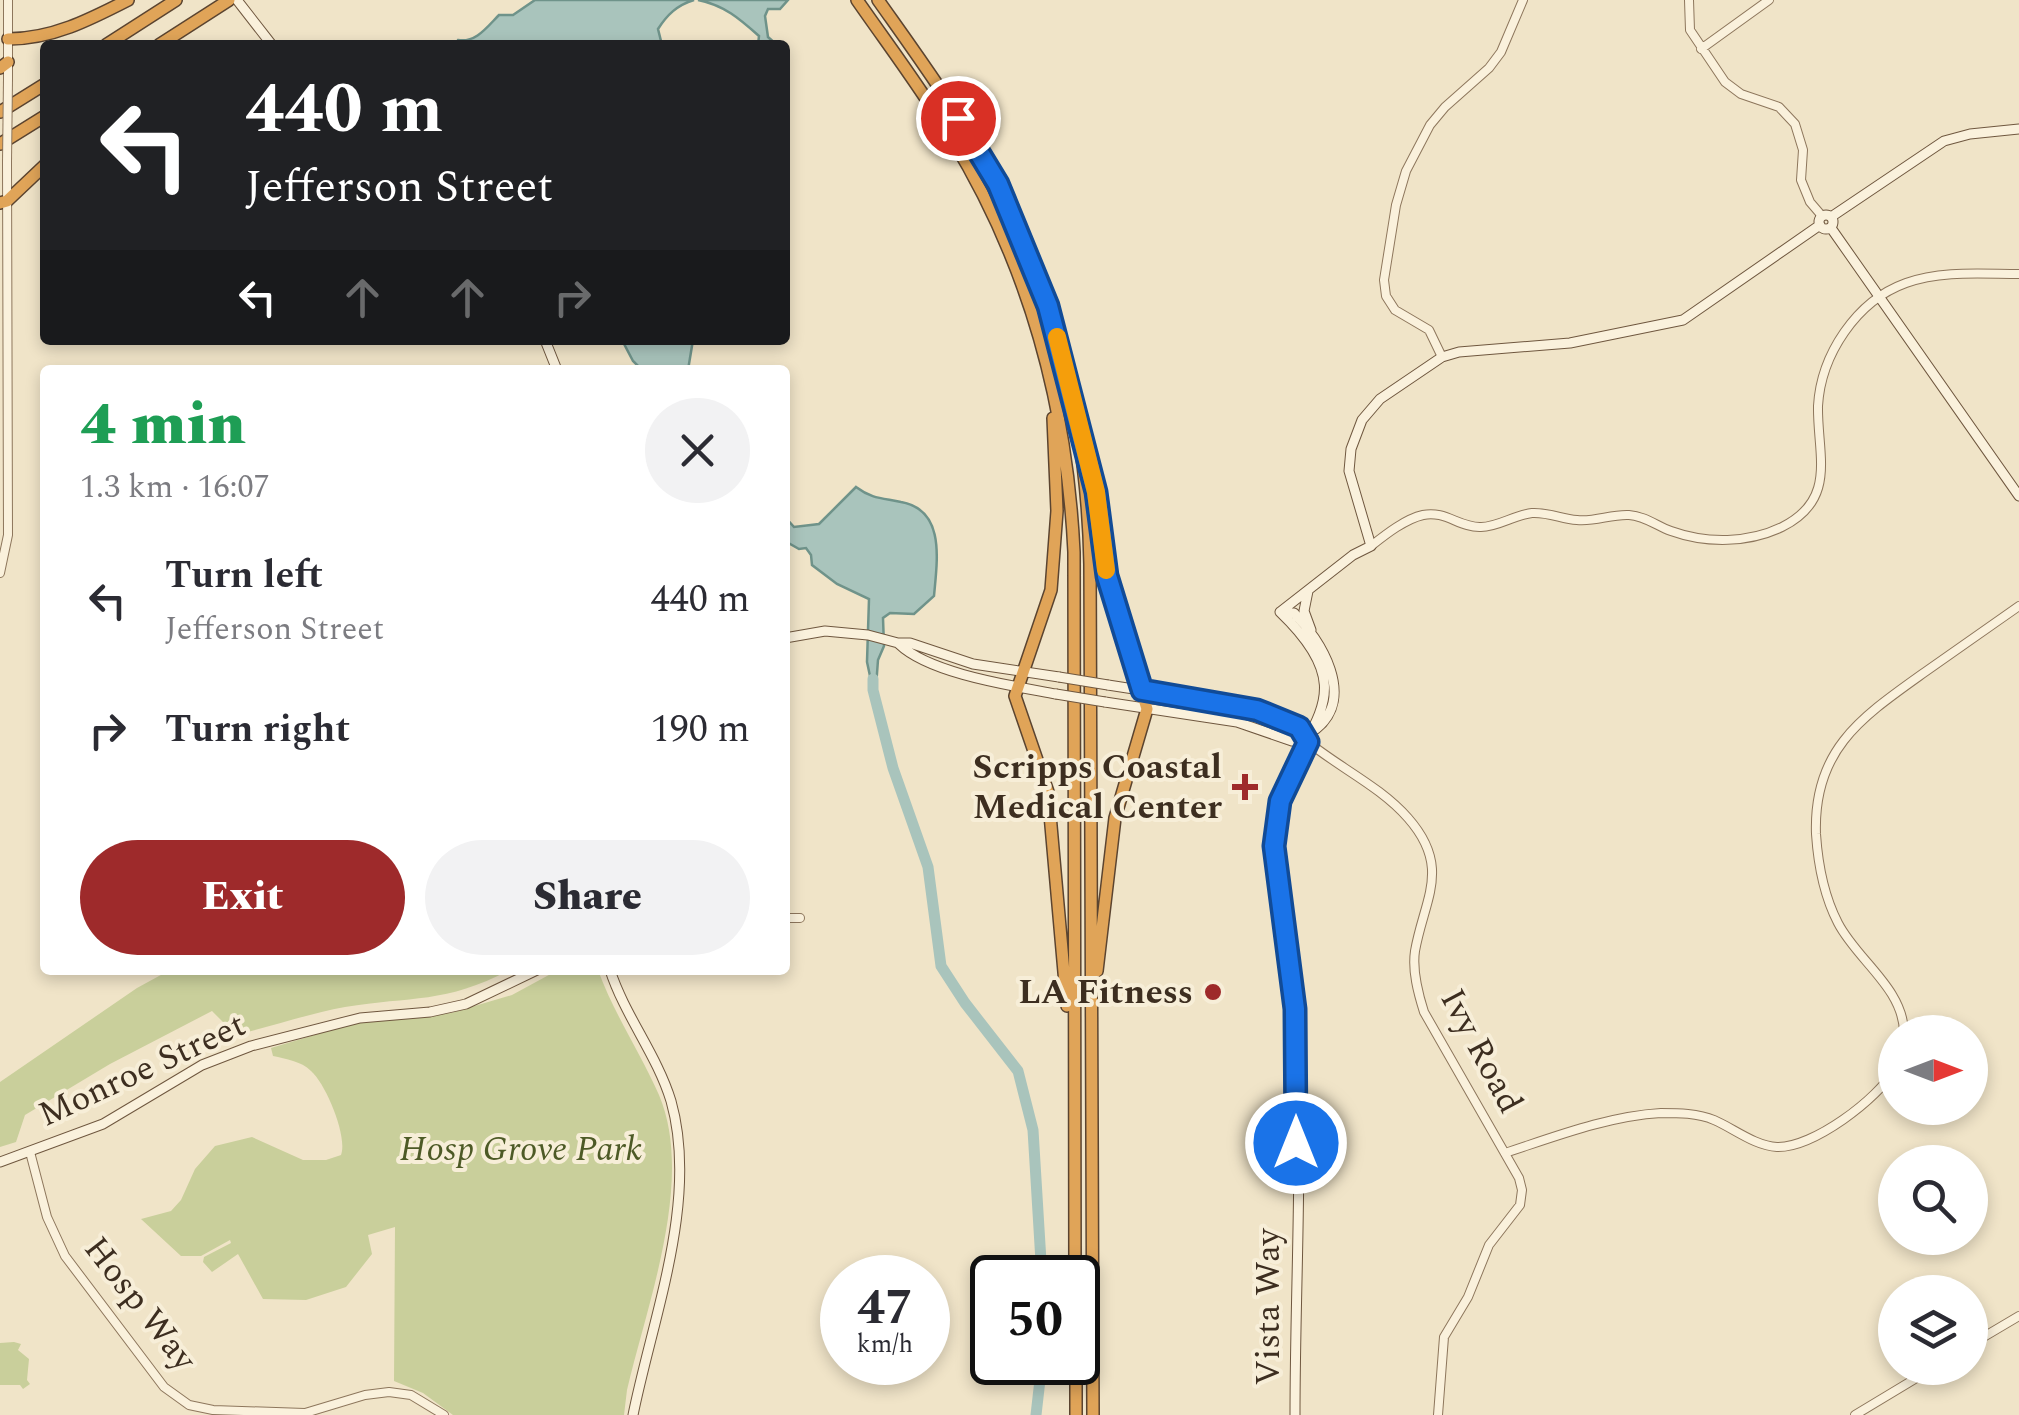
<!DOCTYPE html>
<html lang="en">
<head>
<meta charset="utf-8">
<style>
	body { margin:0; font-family:Spectral,serif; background:#f2f2f3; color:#2b2b33; height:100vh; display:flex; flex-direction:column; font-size:38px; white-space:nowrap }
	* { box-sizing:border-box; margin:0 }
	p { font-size:32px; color:#7c7c81 }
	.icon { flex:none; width:55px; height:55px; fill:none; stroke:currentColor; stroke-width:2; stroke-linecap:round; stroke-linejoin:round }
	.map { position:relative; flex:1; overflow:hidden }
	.sheet { position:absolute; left:40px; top:365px; width:750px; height:610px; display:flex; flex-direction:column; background:#fff; border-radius:10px; box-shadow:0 5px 15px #0003 }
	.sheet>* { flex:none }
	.hud { position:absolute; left:40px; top:40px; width:750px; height:305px; border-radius:10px; box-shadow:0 5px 15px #0003; background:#202124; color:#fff; overflow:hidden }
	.needle { width:65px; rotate:90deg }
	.fabs { position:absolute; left:1878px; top:1015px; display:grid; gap:20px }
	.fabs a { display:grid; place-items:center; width:110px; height:110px; border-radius:50%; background:#fff; box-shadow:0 5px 15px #0003; font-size:50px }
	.speed { position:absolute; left:820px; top:1255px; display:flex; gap:20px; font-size:50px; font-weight:700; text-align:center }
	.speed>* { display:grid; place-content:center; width:130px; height:130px; border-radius:50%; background:#fff; box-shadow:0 5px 15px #0003; line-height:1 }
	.speed small { font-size:25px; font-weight:400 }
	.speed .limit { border:5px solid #111; border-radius:15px; background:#fff; color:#111 }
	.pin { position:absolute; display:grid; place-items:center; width:85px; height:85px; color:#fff; margin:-42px; border:5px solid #fff; border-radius:50%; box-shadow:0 2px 10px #0007 }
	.me { position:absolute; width:110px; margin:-55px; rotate:0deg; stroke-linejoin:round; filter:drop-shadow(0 0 8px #0008) }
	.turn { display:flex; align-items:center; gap:35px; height:210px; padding:0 40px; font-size:45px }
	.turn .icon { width:130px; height:130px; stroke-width:2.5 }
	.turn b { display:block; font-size:70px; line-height:85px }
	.lanes { display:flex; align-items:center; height:95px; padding:0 40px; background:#0003; justify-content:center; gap:50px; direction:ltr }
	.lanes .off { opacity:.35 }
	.round { display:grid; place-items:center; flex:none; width:105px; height:105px; border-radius:52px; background:#f2f2f3 }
	.overview { display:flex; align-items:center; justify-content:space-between; height:170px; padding:0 40px }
	h1 { font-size:60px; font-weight:800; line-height:75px; color:#1e9e55 }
	.primary-button { display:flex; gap:20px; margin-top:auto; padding:20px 40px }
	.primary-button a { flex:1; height:115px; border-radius:60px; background:#9e2a2b; color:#fff; font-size:40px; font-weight:800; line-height:115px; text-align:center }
	.primary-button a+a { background:#f2f2f3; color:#2b2b33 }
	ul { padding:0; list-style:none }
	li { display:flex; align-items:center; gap:30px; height:130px; padding:0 40px }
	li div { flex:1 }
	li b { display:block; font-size:38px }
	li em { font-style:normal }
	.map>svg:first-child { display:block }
	.green { fill:#c9cf9b }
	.water { fill:#a9c4bc; stroke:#6f938a; stroke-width:2.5 }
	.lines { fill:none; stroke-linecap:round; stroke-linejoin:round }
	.river { stroke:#a9c4bc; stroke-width:11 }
	.tertiary-casing { stroke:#8d765c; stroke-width:10 }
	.secondary-casing { stroke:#6f573f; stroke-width:11 }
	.motorway-casing { stroke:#5b4430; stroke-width:14 }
	.tertiary { stroke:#faf1dc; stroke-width:8 }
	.secondary { stroke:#faf1dc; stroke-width:9 }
	.motorway { stroke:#e0a458; stroke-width:11 }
	.tertiary-bridge-casing { stroke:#8d765c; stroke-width:10; stroke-linecap:butt }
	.secondary-bridge-casing { stroke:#6f573f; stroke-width:11; stroke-linecap:butt }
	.tertiary-bridge { stroke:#faf1dc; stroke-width:8 }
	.secondary-bridge { stroke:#faf1dc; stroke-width:9 }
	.route-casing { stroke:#114b97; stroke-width:25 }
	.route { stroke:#1a73e8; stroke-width:18 }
	.slow { stroke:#f59e0b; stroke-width:18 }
	.poi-dot { fill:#9e2a2b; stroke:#f7eed8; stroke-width:4 }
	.labels { text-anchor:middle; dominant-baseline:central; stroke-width:8; stroke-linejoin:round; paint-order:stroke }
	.poi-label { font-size:35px; font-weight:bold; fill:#3d2e20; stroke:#f7eed8; text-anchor:end }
	.street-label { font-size:35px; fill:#3d2e20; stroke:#f7eed8 }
	.park-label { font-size:35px; font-style:italic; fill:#4d5a26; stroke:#f7eed8 }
</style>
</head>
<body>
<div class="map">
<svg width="2019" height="1415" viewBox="0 0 2019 1415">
	<rect width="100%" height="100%" fill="#f0e4c8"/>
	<path class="green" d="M 170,970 L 509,970 C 446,1004 411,996 345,1007 C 312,1013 279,1024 247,1032 L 238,1024 L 224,1023 L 212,1011 L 110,1064 L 25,1115 L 16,1142 L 0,1147 L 0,1082 L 137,988 Z
		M 558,970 L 598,970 C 614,1014 640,1052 659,1095 C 695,1180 647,1304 627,1390 L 624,1415 L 453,1415 L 423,1393 L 394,1381 L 395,1227 L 368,1235 L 372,1254 L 346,1287 L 306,1300 L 263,1299 L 238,1254 L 212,1272 L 203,1262 L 204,1257 L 231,1243 L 230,1240 L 201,1256 L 181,1256 L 141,1219 L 171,1211 L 181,1200 L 195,1169 L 215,1146 L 252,1137 L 303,1160 L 326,1160 L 341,1155 C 348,1137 326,1084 311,1071 C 301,1061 286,1059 273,1056 L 271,1048 L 368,1019 L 451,1013 L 512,995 Z
		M 14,1342 L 21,1344 L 18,1350 L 29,1359 L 27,1380 L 30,1384 L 23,1389 L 20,1385 L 0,1385 L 0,1343 Z"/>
	<path class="water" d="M 535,0 L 694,0 C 677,5 667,15 658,29 L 662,45 L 455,45 L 458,40 C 476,43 487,27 499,15 L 513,15 Z
		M 698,0 L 788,0 L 780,9 L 768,9 L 765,16 L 768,37 L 777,45 L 758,45 L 759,36 C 740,19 724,5 698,0 Z
		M 622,340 L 693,340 L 688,370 L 642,370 L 633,361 Z
		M 856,487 C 872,499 882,498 901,502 C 946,510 937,561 934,596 L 914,614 L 890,613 L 883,618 L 884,646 L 878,660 L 876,687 L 873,690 L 867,662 L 869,599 L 837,584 L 812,565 L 811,555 L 806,548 L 799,549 L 785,541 L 785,517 L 794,527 L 819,524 Z"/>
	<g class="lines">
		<path class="river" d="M 873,679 L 873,690 L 893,768 L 928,867 L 941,966 L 965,1003 L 1018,1071 L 1033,1130 L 1042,1278
			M 1036,1415 L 1042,1362"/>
		<g class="tertiary-casing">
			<path id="tertiary" d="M 1689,0 L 1690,30 L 1725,82 L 1741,94 L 1779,107 L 1795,124 L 1803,150 L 1801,180 L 1810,202 L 1822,216
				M 1701,49 L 1769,0
				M 8,79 L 8,0
				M 1442,357 L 1429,330 L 1395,310 L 1386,296 L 1384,280 L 1396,205 L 1406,171 L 1430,125 L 1445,107 L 1489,68 L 1501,52 L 1523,0
				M 1371,546 C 1385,535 1405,519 1423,515 C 1445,510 1460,528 1481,527 C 1498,527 1514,515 1532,513 C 1548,512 1562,519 1577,520 C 1595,522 1611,514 1629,515 C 1645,516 1657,526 1671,531 C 1707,544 1749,543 1782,527 C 1838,499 1817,454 1818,406 C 1821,355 1856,301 1906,283 C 1941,270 1983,274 2019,274
				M 0,573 L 8,535 L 7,162
				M 1308,742 C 1340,768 1381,787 1408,818 C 1452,868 1424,899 1415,951 C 1412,971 1418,993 1424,1012 L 1519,1178 L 1522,1190 L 1520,1205 L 1489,1245 L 1468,1297 L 1444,1337 L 1438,1415
				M 785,918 L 800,918
				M 1904,1032 C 1903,988 1857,960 1838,923 C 1824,896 1818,864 1816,834 C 1813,749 1862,717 1925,672 C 1956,650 1988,628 2019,606
				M 30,1152 L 47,1217 L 65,1256 L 164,1387 L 189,1405 L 213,1410 L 305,1413 L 365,1395 L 389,1392 L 411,1395 L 444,1415
				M 1505,1153 C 1554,1137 1608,1116 1661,1113 C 1678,1113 1698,1113 1714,1120 C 1733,1128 1755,1146 1777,1147 C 1813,1148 1878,1099 1895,1069
				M 1970,1345 L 2019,1316
				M 1855,1415 L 1933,1368"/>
		</g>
		<g class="secondary-casing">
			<path id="secondary" d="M 237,0 L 272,45
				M1819 222a7 7 0 1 1 14 0a7 7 0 1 1-14 0Z
				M 1831,217 L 1944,141 L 1970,134 L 2019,129
				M 1831,228 L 2019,496
				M 545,340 L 557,370
				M 1308,591 L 1304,611 L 1311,630
				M 1280,612 C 1373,701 1294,724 1277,815 C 1270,852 1280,885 1285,921 C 1290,958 1294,996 1296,1034 C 1303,1161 1295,1289 1295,1415
				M 1280,612 L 1353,555 L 1371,546 L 1349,471 L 1351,449 L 1362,420 L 1380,399 L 1442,357 L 1459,352 L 1570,343 L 1683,320 L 1820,225
				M 1280,612 L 1294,613 C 1321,640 1356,697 1316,729
				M 785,638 L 825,631 L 868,635 L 898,643 L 910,643 L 973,664 L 1059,677
				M 899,644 C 930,674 1014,686 1056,694
				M 1108,685 L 1243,706 L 1299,727 L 1308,742
				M 1105,702 L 1237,722 L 1292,741 L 1308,742
				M 610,970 C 625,1016 657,1055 671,1101 C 699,1200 653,1316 633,1415
				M 0,1162 L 103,1124 L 202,1065 L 251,1046 L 360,1018 L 430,1012 L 466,1004 L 537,970"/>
		</g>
		<g class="motorway-casing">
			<path id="motorway" d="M 857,0 C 889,46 923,91 952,139 C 1029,265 1067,405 1074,552 L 1075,1278
				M 878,0 C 912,48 947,96 977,146 C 1052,273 1087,417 1090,564 L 1093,1415
				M 8,39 C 52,39 89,20 128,0
				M 106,45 L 176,0
				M 159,45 L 229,0
				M 0,68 L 8,62
				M 0,112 L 45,84
				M 0,144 L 45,116
				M 0,203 L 7,201 L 45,165
				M 1053,418 L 1057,511 L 1051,590 L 1015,696 L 1048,792 L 1067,1006
				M 1090,462 L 1107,577 L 1147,709 L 1115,818 L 1097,971
				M 1076,1362 L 1076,1415"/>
		</g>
		<use href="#tertiary" class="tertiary"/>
		<use href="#secondary" class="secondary"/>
		<use href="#motorway" class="motorway"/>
		<g class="tertiary-bridge-casing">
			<path id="tertiary-bridge" d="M 7,162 L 8,79"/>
		</g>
		<g class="secondary-bridge-casing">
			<path id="secondary-bridge" d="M 1059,677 L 1108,685
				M 1056,694 L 1105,702"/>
		</g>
		<use href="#tertiary-bridge" class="tertiary-bridge"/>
		<use href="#secondary-bridge" class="secondary-bridge"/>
	</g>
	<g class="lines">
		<g class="route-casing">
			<path id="route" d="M 958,118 L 998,184 L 1048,306 L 1096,492 L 1107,576 L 1142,690 L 1257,710 L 1299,727 L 1308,742 L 1280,801 L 1274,846 L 1295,1009 L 1296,1143"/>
		</g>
		<use href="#route" class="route"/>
		<path class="slow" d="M 1057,337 L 1096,492 L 1106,570"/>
	</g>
	<g class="poi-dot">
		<path d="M1240 772h10v10h10v10h-10v10h-10v-10h-10v-10h10z"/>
		<circle cx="1213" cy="992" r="10"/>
	</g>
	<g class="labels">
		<g class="poi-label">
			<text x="1222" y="767">Scripps Coastal<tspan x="1222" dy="40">Medical Center</tspan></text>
			<text x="1193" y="992">LA Fitness</text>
		</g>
		<g class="street-label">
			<text transform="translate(1481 1051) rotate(62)">Ivy Road</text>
			<text transform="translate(142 1070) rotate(-25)">Monroe Street</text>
			<text transform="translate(140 1304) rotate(52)">Hosp Way</text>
			<text transform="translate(1268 1307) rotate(-90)">Vista Way</text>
		</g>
		<g class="park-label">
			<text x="521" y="1149">Hosp Grove Park</text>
		</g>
	</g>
</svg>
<div class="fabs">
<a><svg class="needle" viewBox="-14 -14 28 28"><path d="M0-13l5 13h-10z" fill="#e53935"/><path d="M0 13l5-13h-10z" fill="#7c7c81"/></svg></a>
<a><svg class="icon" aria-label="search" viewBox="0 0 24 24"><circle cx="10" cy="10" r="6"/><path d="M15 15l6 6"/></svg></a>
<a><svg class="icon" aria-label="layers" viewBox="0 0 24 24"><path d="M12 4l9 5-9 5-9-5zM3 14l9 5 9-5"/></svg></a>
</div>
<div class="speed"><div>47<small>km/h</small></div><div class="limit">50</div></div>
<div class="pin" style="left:958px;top:118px;background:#d93025"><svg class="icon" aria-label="arrive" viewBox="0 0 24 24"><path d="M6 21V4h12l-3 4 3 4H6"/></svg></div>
<svg class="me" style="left:1296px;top:1143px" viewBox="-20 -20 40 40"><circle r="17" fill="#1a73e8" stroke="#fff" stroke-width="3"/><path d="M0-11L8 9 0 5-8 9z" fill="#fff"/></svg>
<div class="hud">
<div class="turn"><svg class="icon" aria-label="left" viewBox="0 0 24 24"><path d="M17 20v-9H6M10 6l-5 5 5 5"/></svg><div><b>440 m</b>Jefferson Street</div></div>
<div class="lanes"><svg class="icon" aria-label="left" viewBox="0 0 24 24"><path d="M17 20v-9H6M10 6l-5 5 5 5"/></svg><svg class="icon off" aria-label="ahead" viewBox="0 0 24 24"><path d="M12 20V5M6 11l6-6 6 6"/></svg><svg class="icon off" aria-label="ahead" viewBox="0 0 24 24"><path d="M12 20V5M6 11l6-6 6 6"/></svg><svg class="icon off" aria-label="right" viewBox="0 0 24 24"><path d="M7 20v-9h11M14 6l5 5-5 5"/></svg></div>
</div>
<section class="sheet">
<div class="overview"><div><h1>4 min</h1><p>1.3 km · 16:07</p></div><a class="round"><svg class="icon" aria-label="close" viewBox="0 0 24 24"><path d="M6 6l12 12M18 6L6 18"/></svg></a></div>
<ul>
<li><svg class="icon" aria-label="left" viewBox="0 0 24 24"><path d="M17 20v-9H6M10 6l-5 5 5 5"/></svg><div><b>Turn left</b><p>Jefferson Street</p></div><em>440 m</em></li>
<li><svg class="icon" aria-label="right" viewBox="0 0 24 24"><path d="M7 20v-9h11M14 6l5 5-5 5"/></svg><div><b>Turn right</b></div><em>190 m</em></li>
</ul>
<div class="primary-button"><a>Exit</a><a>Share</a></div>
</section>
</div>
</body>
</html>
